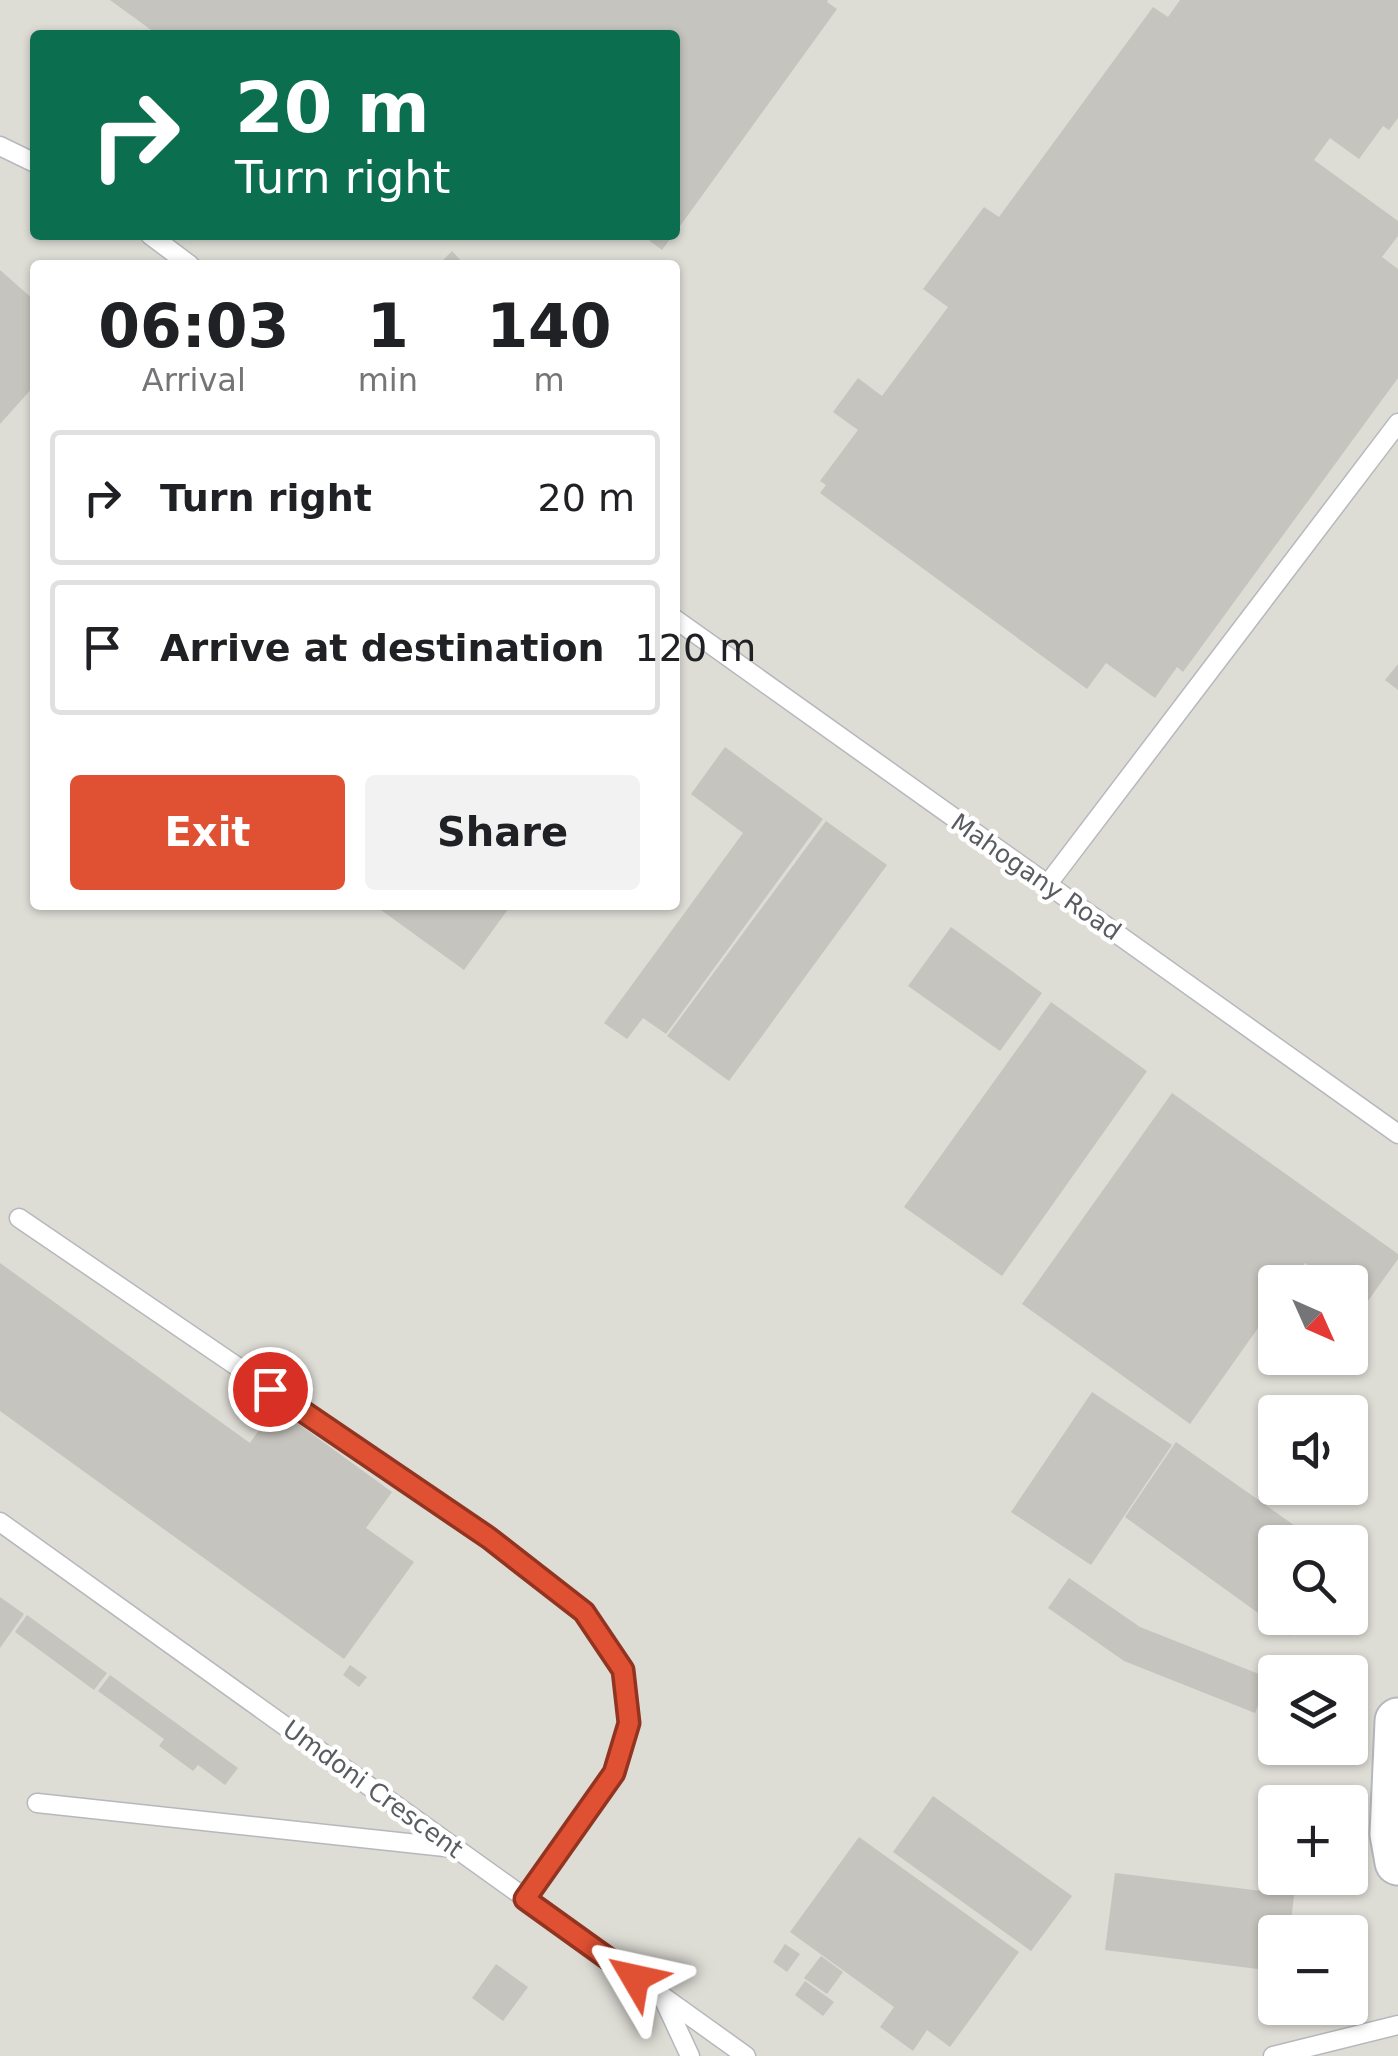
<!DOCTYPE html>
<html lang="en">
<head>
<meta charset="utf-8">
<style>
	body { margin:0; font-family:"DejaVu Sans",sans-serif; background:#f2f2f2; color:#202124; height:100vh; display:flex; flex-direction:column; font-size:38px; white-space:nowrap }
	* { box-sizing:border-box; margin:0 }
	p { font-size:32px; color:#757577 }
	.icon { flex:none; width:55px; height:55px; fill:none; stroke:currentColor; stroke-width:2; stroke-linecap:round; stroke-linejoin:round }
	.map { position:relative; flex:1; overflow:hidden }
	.details { position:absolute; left:30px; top:260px; width:650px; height:650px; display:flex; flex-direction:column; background:#fff; border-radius:10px; box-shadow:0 2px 8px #0004 }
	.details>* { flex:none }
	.banner { position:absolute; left:30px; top:30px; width:650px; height:210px; border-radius:10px; box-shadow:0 2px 8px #0004; background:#0b6e4f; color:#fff; overflow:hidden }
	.needle { width:65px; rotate:135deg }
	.controls { position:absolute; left:1258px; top:1265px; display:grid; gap:20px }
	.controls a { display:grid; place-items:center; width:110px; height:110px; border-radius:10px; background:#fff; box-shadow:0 2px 8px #0004; font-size:50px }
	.pin { position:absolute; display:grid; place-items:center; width:85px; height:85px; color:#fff; margin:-42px; border:5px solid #fff; border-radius:50%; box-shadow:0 2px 10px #0007 }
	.me { position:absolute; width:110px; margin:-55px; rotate:306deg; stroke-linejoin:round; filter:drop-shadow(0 0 8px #0008) }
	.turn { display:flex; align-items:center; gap:35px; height:210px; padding:0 40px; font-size:45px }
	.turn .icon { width:130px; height:130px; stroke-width:2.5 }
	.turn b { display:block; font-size:70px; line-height:85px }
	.eta { display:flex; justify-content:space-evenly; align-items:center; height:170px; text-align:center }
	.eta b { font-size:60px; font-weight:700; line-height:70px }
	.action { display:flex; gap:20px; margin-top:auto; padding:20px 40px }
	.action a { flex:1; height:115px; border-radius:10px; background:#e05032; color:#fff; font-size:40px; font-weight:700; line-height:115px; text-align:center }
	.action a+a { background:#f2f2f2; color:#202124 }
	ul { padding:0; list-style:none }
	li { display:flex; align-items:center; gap:30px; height:135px; margin:0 20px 15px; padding:0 20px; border:5px solid #e0e0e0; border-radius:10px }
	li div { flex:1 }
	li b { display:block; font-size:38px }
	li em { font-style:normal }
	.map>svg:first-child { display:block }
	.industrial { fill:#dddcd5; fill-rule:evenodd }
	.building { fill:#c6c4be }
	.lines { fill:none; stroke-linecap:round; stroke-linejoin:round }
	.service-casing { stroke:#b6b8bd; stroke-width:21 }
	.tertiary-casing { stroke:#b6b8bd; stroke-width:49 }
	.service { stroke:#fff; stroke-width:18 }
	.tertiary { stroke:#fff; stroke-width:45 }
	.route-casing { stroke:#923420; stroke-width:25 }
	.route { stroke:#e05032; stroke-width:18 }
	.labels { text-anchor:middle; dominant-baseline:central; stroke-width:9; stroke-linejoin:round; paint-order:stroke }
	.street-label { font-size:25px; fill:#595c61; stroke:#fff }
</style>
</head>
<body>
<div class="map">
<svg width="1398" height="2056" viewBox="0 0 1398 2056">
	<rect width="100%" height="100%" fill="#eceae1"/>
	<path class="industrial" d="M 0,0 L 1398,0 L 1398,2056 L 0,2056 ZM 35,35 L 675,35 L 675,235 L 35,235 ZM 35,265 L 675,265 L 675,905 L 35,905 ZM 1275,1282 L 1350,1282 L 1350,1358 L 1275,1358 ZM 1275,1412 L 1350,1412 L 1350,1488 L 1275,1488 ZM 1275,1542 L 1350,1542 L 1350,1618 L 1275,1618 ZM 1275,1672 L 1350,1672 L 1350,1748 L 1275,1748 ZM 1275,1802 L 1350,1802 L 1350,1878 L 1275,1878 ZM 1275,1932 L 1350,1932 L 1350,2008 L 1275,2008 Z"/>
	<path class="building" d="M 110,0 L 828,0 L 827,2 L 837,9 L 675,233 L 675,35 L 158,35 Z
		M 1180,0 L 1398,0 L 1398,118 L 1389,130 L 1383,126 L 1359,159 L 1330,138 L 1314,160 L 1398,221 L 1398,236 L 1382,257 L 1398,269 L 1398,378 L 1183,672 L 1177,667 L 1155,698 L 1106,663 L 1087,689 L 820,493 L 826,485 L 820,481 L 858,430 L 833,412 L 858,378 L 882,396 L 948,307 L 923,289 L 984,207 L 999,217 L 1153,7 L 1168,17 Z
		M 642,235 L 673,235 L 662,250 Z
		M 452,251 L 465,265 L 438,265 Z
		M 0,270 L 35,301 L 35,385 L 0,424 Z
		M 1398,664 L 1398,690 L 1385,680 Z
		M 725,747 L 823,819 L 666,1034 L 643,1018 L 627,1039 L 604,1023 L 743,833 L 691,794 Z
		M 826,821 L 887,865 L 729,1081 L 667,1036 Z
		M 374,905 L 511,905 L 464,970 Z
		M 951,927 L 1042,993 L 1000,1051 L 908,986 Z
		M 1051,1002 L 1147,1071 L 1002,1276 L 904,1207 Z
		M 1172,1093 L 1398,1254 L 1398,1259 L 1365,1305 L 1350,1295 L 1350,1282 L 1333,1282 L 1305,1263 L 1291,1282 L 1275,1282 L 1275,1304 L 1190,1424 L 1022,1304 Z
		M 0,1263 L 250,1443 L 275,1407 L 392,1492 L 366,1528 L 414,1562 L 344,1659 L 0,1411 Z
		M 1092,1392 L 1172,1445 L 1091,1565 L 1011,1512 Z
		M 1176,1442 L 1318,1542 L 1275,1542 L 1275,1618 L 1303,1618 L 1290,1636 L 1125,1517 Z
		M 1069,1578 L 1140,1627 L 1269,1678 L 1255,1713 L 1124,1661 L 1048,1608 Z
		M 0,1597 L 24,1614 L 0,1648 Z
		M 27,1615 L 107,1673 L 94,1690 L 15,1632 Z
		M 350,1665 L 367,1677 L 359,1687 L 343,1675 Z
		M 110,1675 L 238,1768 L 225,1785 L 198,1765 L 193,1771 L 159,1746 L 164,1739 L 98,1691 Z
		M 933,1796 L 1072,1896 L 1031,1951 L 893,1852 Z
		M 859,1837 L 1019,1952 L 950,2047 L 927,2030 L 913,2051 L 880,2027 L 894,2007 L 790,1932 Z
		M 1115,1873 L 1294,1895 L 1290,1932 L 1275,1932 L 1275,1971 L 1105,1950 Z
		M 785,1944 L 800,1954 L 787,1972 L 773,1962 Z
		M 821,1956 L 843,1972 L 827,1994 L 804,1978 Z
		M 496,1964 L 528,1987 L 503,2021 L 472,1998 Z
		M 805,1981 L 834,2002 L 823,2016 L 795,1995 Z"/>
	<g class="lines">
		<g class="service-casing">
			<path id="service" d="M 0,146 L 35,163
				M 150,235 L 190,265
				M 675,619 L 1398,1134
				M 1047,885 L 1398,423
				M 19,1218 L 489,1538 L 585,1612 L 623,1670 L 629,1723 L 614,1773 L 525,1899
				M 0,1522 L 746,2056
				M 37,1803 L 454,1848
				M 663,1998 L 690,2056
				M 1273,2056 L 1398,2025"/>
		</g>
		<g class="tertiary-casing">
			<path id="tertiary" d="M 1398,1721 L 1393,1834 L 1398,1862"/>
		</g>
		<use href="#service" class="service"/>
		<use href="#tertiary" class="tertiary"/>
	</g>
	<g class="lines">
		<g class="route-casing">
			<path id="route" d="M 270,1389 L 489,1538 L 584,1612 L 623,1670 L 629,1723 L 614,1773 L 525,1899 L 635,1978"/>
		</g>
		<use href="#route" class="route"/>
	</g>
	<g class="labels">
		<g class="street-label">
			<text transform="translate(1036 877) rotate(35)">Mahogany Road</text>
			<text transform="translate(373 1789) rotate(36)">Umdoni Crescent</text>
		</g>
	</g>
</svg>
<div class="controls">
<a><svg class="needle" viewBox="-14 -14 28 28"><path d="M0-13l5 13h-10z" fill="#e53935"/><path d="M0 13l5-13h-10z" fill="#757577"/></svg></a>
<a><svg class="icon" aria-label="sound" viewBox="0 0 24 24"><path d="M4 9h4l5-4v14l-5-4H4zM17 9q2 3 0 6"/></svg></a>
<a><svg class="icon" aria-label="search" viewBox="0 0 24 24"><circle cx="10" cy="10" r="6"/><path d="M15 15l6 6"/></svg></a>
<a><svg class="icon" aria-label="layers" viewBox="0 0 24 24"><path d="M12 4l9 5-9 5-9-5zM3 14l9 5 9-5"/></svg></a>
<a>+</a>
<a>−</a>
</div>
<div class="pin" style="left:270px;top:1389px;background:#d93025"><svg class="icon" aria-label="arrive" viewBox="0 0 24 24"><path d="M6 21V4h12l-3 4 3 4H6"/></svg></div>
<svg class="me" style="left:635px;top:1978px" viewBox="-20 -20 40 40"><path d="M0-17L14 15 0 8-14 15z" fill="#e05032" stroke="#fff" stroke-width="4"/></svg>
<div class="banner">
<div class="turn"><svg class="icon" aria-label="right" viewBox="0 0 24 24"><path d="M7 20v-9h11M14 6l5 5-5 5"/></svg><div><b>20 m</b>Turn right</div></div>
</div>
<section class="details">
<div class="eta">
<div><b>06:03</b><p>Arrival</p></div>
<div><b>1</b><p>min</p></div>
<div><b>140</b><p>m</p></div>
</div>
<ul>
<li><svg class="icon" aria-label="right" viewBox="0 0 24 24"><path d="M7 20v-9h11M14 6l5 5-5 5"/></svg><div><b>Turn right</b></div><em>20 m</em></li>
<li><svg class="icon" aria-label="arrive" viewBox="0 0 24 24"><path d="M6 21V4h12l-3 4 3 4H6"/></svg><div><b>Arrive at destination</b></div><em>120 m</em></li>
</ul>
<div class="action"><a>Exit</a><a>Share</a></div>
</section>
</div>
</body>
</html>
